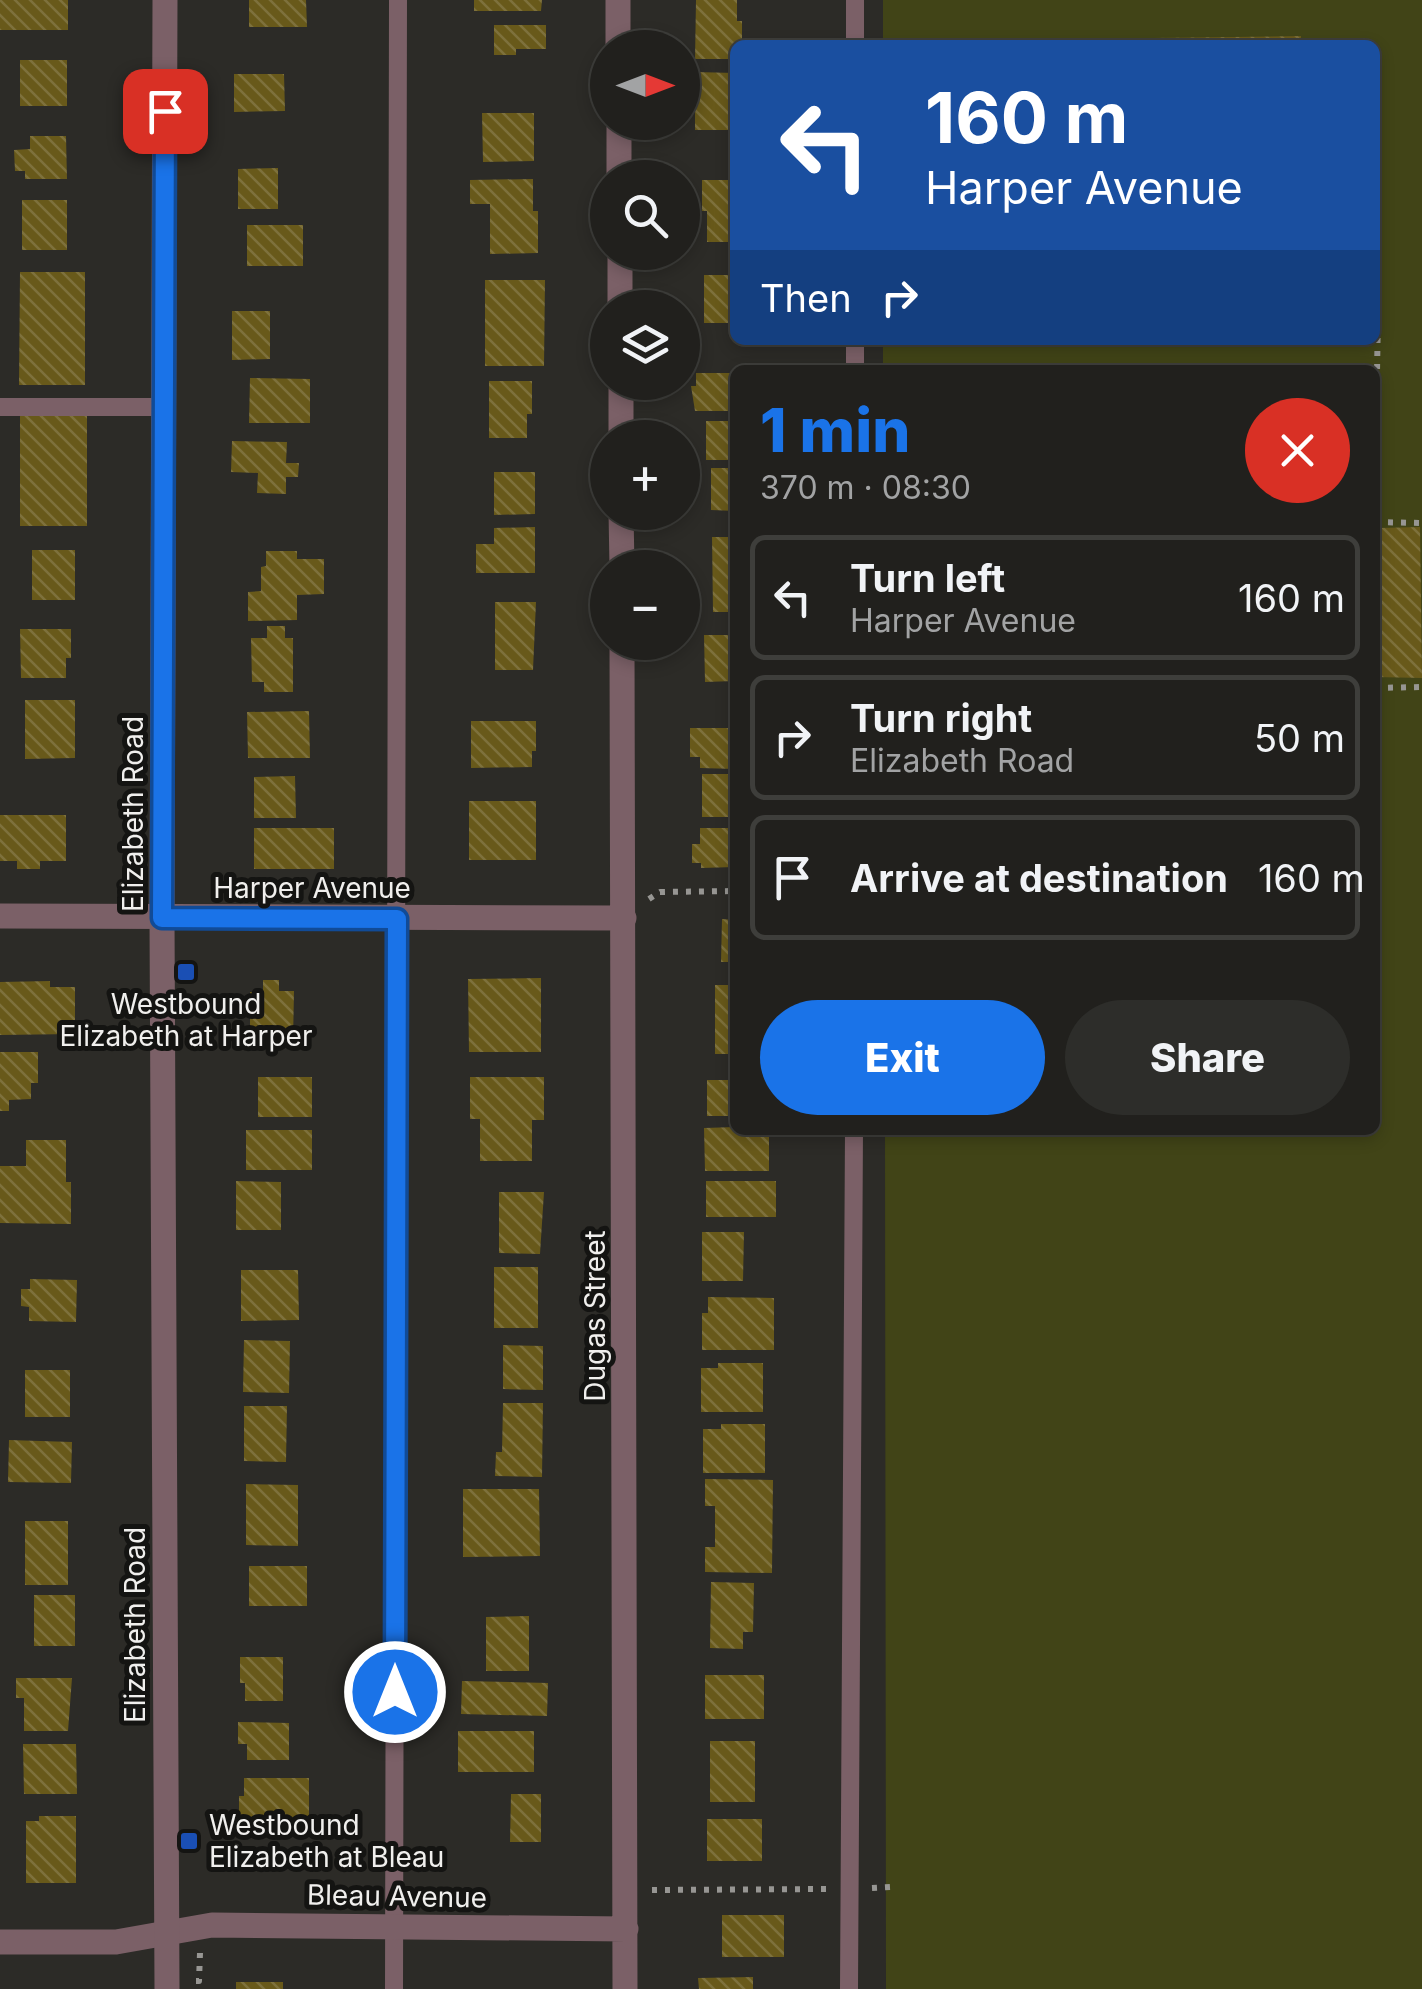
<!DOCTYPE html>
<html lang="en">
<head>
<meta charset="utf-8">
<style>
	body { margin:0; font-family:Inter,sans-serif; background:#2d2d2a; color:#f1f3f6; height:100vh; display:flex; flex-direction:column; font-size:38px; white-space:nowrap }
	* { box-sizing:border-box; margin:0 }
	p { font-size:32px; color:#a2a3a4 }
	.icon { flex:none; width:55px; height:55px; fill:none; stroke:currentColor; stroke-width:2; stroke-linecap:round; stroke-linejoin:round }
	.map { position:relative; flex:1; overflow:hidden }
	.panel { position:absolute; left:730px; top:365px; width:650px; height:770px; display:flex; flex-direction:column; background:#21201d; border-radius:15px; box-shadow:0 5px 15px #0003,0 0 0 2px #3e3e3b }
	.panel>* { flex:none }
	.top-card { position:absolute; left:730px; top:40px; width:650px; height:305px; border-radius:15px; box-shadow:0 5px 15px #0003,0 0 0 2px #3e3e3b; background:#1a4fa0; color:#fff; overflow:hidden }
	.needle { width:65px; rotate:90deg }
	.tools { position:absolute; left:590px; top:30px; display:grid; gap:20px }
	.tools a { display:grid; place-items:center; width:110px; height:110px; border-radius:50%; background:#21201d; box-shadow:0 5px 15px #0003,0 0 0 2px #3e3e3b; font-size:50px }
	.pin { position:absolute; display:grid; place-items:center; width:85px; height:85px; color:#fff; margin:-42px; border-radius:20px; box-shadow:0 5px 15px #0006 }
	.me { position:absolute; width:110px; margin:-55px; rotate:0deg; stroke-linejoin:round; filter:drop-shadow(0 0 8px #0008) }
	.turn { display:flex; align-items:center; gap:35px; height:210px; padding:0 30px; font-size:45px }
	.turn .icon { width:130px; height:130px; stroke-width:2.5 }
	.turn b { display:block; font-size:70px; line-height:85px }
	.then { display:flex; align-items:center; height:95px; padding:0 30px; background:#0003; gap:20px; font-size:38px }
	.round { display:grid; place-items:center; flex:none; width:105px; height:105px; border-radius:52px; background:#2d2d2a }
	.head { display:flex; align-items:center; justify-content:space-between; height:170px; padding:0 30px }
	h1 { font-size:60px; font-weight:800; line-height:75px; color:#1a73e8 }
	.cta { display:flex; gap:20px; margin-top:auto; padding:20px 30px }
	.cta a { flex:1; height:115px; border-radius:60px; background:#1a73e8; color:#fff; font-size:40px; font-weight:800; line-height:115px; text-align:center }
	.cta a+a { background:#2d2d2a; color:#f1f3f6 }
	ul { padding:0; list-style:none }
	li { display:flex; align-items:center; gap:30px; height:125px; margin:0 20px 15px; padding:0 10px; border:5px solid #3e3e3b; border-radius:15px }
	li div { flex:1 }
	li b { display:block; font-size:38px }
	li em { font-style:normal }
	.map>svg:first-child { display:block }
	.garden { fill:#414417 }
	.building { fill:url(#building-back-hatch) }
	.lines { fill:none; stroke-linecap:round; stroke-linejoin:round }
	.path { stroke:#979693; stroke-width:6; stroke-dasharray:5 8; stroke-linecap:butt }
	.service { stroke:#7b6067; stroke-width:18 }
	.minor { stroke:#7b6067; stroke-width:25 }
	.tertiary { stroke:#7b6067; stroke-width:25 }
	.route-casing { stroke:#114b97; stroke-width:25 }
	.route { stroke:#1a73e8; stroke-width:18 }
	.transit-dot { fill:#1a4fb4; stroke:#141412; stroke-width:4 }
	.labels { text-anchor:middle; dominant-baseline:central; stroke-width:10; stroke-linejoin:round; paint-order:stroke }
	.street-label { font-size:28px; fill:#f0efed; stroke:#141412 }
	.poi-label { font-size:28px; fill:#f0efed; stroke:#141412 }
</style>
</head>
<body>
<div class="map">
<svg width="1422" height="1989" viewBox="0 0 1422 1989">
	<defs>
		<pattern id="building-back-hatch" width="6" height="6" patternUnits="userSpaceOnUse" patternTransform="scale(2.5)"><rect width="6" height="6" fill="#68591a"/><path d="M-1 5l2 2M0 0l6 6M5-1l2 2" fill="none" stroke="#7e713c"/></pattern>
	</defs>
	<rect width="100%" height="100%" fill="#2c2b27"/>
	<path class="garden" d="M 883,0 L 1422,0 L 1422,1989 L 886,1989 L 885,1130 L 1375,1130 L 1375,370 L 883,370 L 883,340 L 1375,340 L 1375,45 L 883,45 Z"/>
	<path class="building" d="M 0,0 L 68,0 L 68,30 L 0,30 Z
		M 249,0 L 306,0 L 307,27 L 249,27 Z
		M 474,0 L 542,0 L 541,11 L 474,11 Z
		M 696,0 L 737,0 L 737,21 L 742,21 L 742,45 L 735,45 L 735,59 L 695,59 Z
		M 494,25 L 546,25 L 546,49 L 516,49 L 516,55 L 494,55 Z
		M 1301,36 L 1301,45 L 919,45 L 919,41 Z
		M 20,60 L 67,60 L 67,106 L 20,106 Z
		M 695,72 L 735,73 L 735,130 L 695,130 Z
		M 234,74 L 284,74 L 285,111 L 234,112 Z
		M 482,113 L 534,113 L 534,161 L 483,162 Z
		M 30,136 L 66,136 L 67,179 L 25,179 L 25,171 L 15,171 L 14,150 L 30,149 Z
		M 278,168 L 278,209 L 238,209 L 238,169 Z
		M 533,179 L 533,211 L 538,211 L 538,253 L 490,254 L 490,204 L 470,204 L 470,180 Z
		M 702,180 L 735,180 L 735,242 L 707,242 L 707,211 L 702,211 Z
		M 22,200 L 67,200 L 67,250 L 22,250 Z
		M 247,225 L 303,225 L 303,266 L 247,266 Z
		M 20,272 L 85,272 L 85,385 L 19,385 Z
		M 704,275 L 735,275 L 735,323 L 704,323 Z
		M 485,280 L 545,280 L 544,366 L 485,366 Z
		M 232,311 L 270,311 L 270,359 L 232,360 Z
		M 696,373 L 735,373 L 735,411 L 695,411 L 691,386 L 696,386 Z
		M 250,378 L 310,379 L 310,423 L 249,423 Z
		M 489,381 L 532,381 L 532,414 L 527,414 L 527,438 L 489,438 Z
		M 20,415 L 87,415 L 87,526 L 20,526 Z
		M 706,421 L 735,421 L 735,460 L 706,460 Z
		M 232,441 L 287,442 L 286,463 L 299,463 L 298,477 L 286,477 L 286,494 L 257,493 L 258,473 L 231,472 Z
		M 711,468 L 735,468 L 735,511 L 711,510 Z
		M 494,472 L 535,472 L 535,514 L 494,515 Z
		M 535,527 L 535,573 L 476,573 L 476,544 L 494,544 L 494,528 Z
		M 1420,527 L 1422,678 L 1375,677 L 1375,560 L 1379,560 L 1379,528 Z
		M 712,537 L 735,537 L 735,612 L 713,612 Z
		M 32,550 L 75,550 L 75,600 L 32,600 Z
		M 266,551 L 297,551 L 297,559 L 324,559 L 324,594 L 297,595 L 297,620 L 248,621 L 248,592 L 261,591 L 261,567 L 266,566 Z
		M 495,602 L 536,602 L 533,670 L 495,670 Z
		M 267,626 L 285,626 L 285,638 L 293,638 L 293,692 L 264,692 L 264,682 L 252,682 L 251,638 L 267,638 Z
		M 20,629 L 71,629 L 71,658 L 66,658 L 66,678 L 21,678 Z
		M 704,635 L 735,635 L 735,681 L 705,682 Z
		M 25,700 L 75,700 L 75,758 L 25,759 Z
		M 309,711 L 310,758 L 248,758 L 247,712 Z
		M 471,721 L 536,721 L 536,751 L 532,751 L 532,767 L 471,768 Z
		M 690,728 L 735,728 L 735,769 L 700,768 L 700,757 L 690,757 Z
		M 702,774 L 735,774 L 735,817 L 702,817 Z
		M 295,776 L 296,818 L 254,818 L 254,777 Z
		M 469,801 L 536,801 L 536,860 L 469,860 Z
		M 0,815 L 66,815 L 66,861 L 40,861 L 40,869 L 17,869 L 17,861 L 0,861 Z
		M 254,828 L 334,828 L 334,869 L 254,869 Z
		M 700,828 L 735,828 L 735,867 L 701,868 L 701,863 L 692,863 L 692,844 L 700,844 Z
		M 722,919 L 735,920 L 735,962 L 721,962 Z
		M 541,978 L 541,1052 L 469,1052 L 468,979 Z
		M 263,980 L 279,980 L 279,991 L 294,991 L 293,1042 L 250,1042 L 250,992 L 263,992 Z
		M 50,981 L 50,987 L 75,987 L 75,1034 L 0,1035 L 0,982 Z
		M 715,985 L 735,985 L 735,1054 L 715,1054 Z
		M 0,1052 L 38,1052 L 38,1083 L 31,1083 L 31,1099 L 9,1100 L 9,1111 L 0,1111 Z
		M 258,1077 L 312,1077 L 312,1117 L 258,1117 Z
		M 470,1077 L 544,1077 L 544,1120 L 532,1120 L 532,1161 L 480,1161 L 480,1119 L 470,1119 Z
		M 707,1080 L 735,1080 L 735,1116 L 707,1116 Z
		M 735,1127 L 735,1130 L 769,1130 L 769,1171 L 705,1171 L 704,1128 Z
		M 246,1130 L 312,1130 L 312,1170 L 246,1170 Z
		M 26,1140 L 66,1140 L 66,1182 L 71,1182 L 71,1224 L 0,1223 L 0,1166 L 26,1166 Z
		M 236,1181 L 281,1182 L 281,1230 L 236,1230 Z
		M 706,1181 L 776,1181 L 776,1217 L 706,1217 Z
		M 499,1192 L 544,1192 L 540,1254 L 499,1253 Z
		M 702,1232 L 744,1232 L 743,1281 L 702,1281 Z
		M 494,1267 L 538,1267 L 538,1328 L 494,1328 Z
		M 241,1270 L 298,1270 L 299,1320 L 241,1321 Z
		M 30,1279 L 77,1280 L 76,1322 L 29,1321 L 29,1307 L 21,1306 L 21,1289 L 30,1289 Z
		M 708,1297 L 774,1298 L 774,1350 L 702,1350 L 702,1313 L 708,1313 Z
		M 244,1340 L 290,1341 L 289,1393 L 243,1392 Z
		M 503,1345 L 543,1346 L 543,1390 L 503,1389 Z
		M 718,1363 L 763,1363 L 763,1412 L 701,1412 L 701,1368 L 718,1368 Z
		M 25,1370 L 70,1370 L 70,1417 L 25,1417 Z
		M 503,1403 L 543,1403 L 542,1477 L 495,1476 L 496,1452 L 502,1452 Z
		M 244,1406 L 287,1406 L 286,1462 L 244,1461 Z
		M 721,1424 L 765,1424 L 765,1473 L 703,1473 L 703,1429 L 721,1429 Z
		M 9,1440 L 72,1442 L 71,1483 L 8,1482 Z
		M 705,1479 L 773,1480 L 772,1573 L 705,1572 L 705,1547 L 715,1547 L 715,1506 L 705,1506 Z
		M 246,1484 L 298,1485 L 298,1546 L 246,1545 Z
		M 463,1489 L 539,1489 L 540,1556 L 463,1557 Z
		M 25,1521 L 68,1521 L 68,1585 L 25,1585 Z
		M 249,1566 L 307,1566 L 307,1606 L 249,1606 Z
		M 711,1582 L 754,1583 L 753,1632 L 743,1632 L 743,1649 L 710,1648 Z
		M 34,1595 L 75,1595 L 75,1646 L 34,1646 Z
		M 529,1616 L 529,1671 L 486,1671 L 486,1617 Z
		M 240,1657 L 283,1657 L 283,1701 L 245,1701 L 245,1683 L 240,1683 Z
		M 705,1675 L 764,1675 L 764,1719 L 705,1719 Z
		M 16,1678 L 72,1678 L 68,1731 L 24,1731 L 24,1698 L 16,1698 Z
		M 462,1681 L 548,1683 L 547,1716 L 461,1714 Z
		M 238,1722 L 289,1723 L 289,1760 L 247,1760 L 247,1744 L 238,1744 Z
		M 458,1731 L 534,1731 L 534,1772 L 458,1772 Z
		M 710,1741 L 755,1741 L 755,1802 L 710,1802 Z
		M 23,1744 L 76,1744 L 77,1794 L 24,1794 Z
		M 244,1778 L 309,1778 L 309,1825 L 239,1824 L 239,1796 L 244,1796 Z
		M 511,1794 L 541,1794 L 541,1842 L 510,1842 Z
		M 39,1816 L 76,1816 L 76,1883 L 26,1883 L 26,1821 L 39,1821 Z
		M 707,1819 L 762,1819 L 762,1861 L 707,1861 Z
		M 722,1915 L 784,1915 L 784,1957 L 722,1957 Z
		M 753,1977 L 753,1989 L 699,1989 L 698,1978 Z
		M 236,1982 L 283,1982 L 283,1989 L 236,1989 Z"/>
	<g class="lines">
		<path class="path" d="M 1375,486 L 1378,315
			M 1375,522 L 1422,523
			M 1375,688 L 1422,687
			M 649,899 L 660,892 L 735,891
			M 872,1888 L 890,1887
			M 652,1890 L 829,1889
			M 196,1981 L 199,1981 L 200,1953"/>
		<path class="service" d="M 855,0 L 855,45
			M 855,370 L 855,340
			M 0,407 L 164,407
			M 394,1989 L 398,0
			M 849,1989 L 854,1130"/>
		<path class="minor" d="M 618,0 L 618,48
			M 619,122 L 619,178
			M 620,252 L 620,308
			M 621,382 L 621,438
			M 621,512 L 622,568
			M 622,642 L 625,1989
			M 0,916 L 624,918
			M 0,1942 L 116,1942 L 212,1925 L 626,1929"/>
		<path class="tertiary" d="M 165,0 L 162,918 L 167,1989"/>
	</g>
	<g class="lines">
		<g class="route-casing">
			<path id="route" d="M 165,111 L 162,918 L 397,919 L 395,1692"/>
		</g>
		<use href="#route" class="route"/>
	</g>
	<g class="transit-dot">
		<rect x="176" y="962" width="20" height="20" rx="5"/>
		<rect x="179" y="1831" width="20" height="20" rx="5"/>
	</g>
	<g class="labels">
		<g class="street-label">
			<text transform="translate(133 814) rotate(-90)">Elizabeth Road</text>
			<text x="312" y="888">Harper Avenue</text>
			<text transform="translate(595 1316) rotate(-90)">Dugas Street</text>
			<text transform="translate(135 1625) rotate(-90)">Elizabeth Road</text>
			<text transform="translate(397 1896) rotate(1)">Bleau Avenue</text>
		</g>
		<g class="poi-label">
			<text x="186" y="1004">Westbound<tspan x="186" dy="32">Elizabeth at Harper</tspan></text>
			<text x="209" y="1825" text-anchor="start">Westbound<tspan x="209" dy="32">Elizabeth at Bleau</tspan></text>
		</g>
	</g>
</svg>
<div class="tools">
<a><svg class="needle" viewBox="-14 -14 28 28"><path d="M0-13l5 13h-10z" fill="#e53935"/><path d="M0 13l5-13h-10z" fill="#a2a3a4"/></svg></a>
<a><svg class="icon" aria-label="search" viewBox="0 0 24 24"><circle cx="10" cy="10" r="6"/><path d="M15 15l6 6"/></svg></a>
<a><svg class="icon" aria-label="layers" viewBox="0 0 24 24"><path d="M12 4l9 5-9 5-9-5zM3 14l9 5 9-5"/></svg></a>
<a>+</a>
<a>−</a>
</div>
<div class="pin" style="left:165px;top:111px;background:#d93025"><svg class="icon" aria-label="arrive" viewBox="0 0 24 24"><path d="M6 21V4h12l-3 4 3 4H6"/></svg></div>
<svg class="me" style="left:395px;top:1692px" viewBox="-20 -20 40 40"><circle r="17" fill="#1a73e8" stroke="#fff" stroke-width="3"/><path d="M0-11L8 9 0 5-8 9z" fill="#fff"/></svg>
<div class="top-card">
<div class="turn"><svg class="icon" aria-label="left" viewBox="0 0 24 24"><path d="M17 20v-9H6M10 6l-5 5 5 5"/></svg><div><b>160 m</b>Harper Avenue</div></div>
<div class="then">Then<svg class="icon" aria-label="right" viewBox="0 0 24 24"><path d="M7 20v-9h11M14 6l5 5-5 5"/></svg></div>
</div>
<section class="panel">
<div class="head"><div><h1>1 min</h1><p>370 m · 08:30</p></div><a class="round" style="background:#d93025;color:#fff"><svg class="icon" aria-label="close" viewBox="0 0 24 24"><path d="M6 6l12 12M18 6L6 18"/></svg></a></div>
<ul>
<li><svg class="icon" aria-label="left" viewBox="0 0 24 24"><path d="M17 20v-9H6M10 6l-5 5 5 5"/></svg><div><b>Turn left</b><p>Harper Avenue</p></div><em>160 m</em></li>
<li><svg class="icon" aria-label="right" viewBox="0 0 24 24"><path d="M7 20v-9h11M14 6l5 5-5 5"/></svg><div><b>Turn right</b><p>Elizabeth Road</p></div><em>50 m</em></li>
<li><svg class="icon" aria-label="arrive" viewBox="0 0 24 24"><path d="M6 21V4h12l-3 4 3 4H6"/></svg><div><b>Arrive at destination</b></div><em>160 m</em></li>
</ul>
<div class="cta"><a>Exit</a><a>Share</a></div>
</section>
</div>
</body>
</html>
